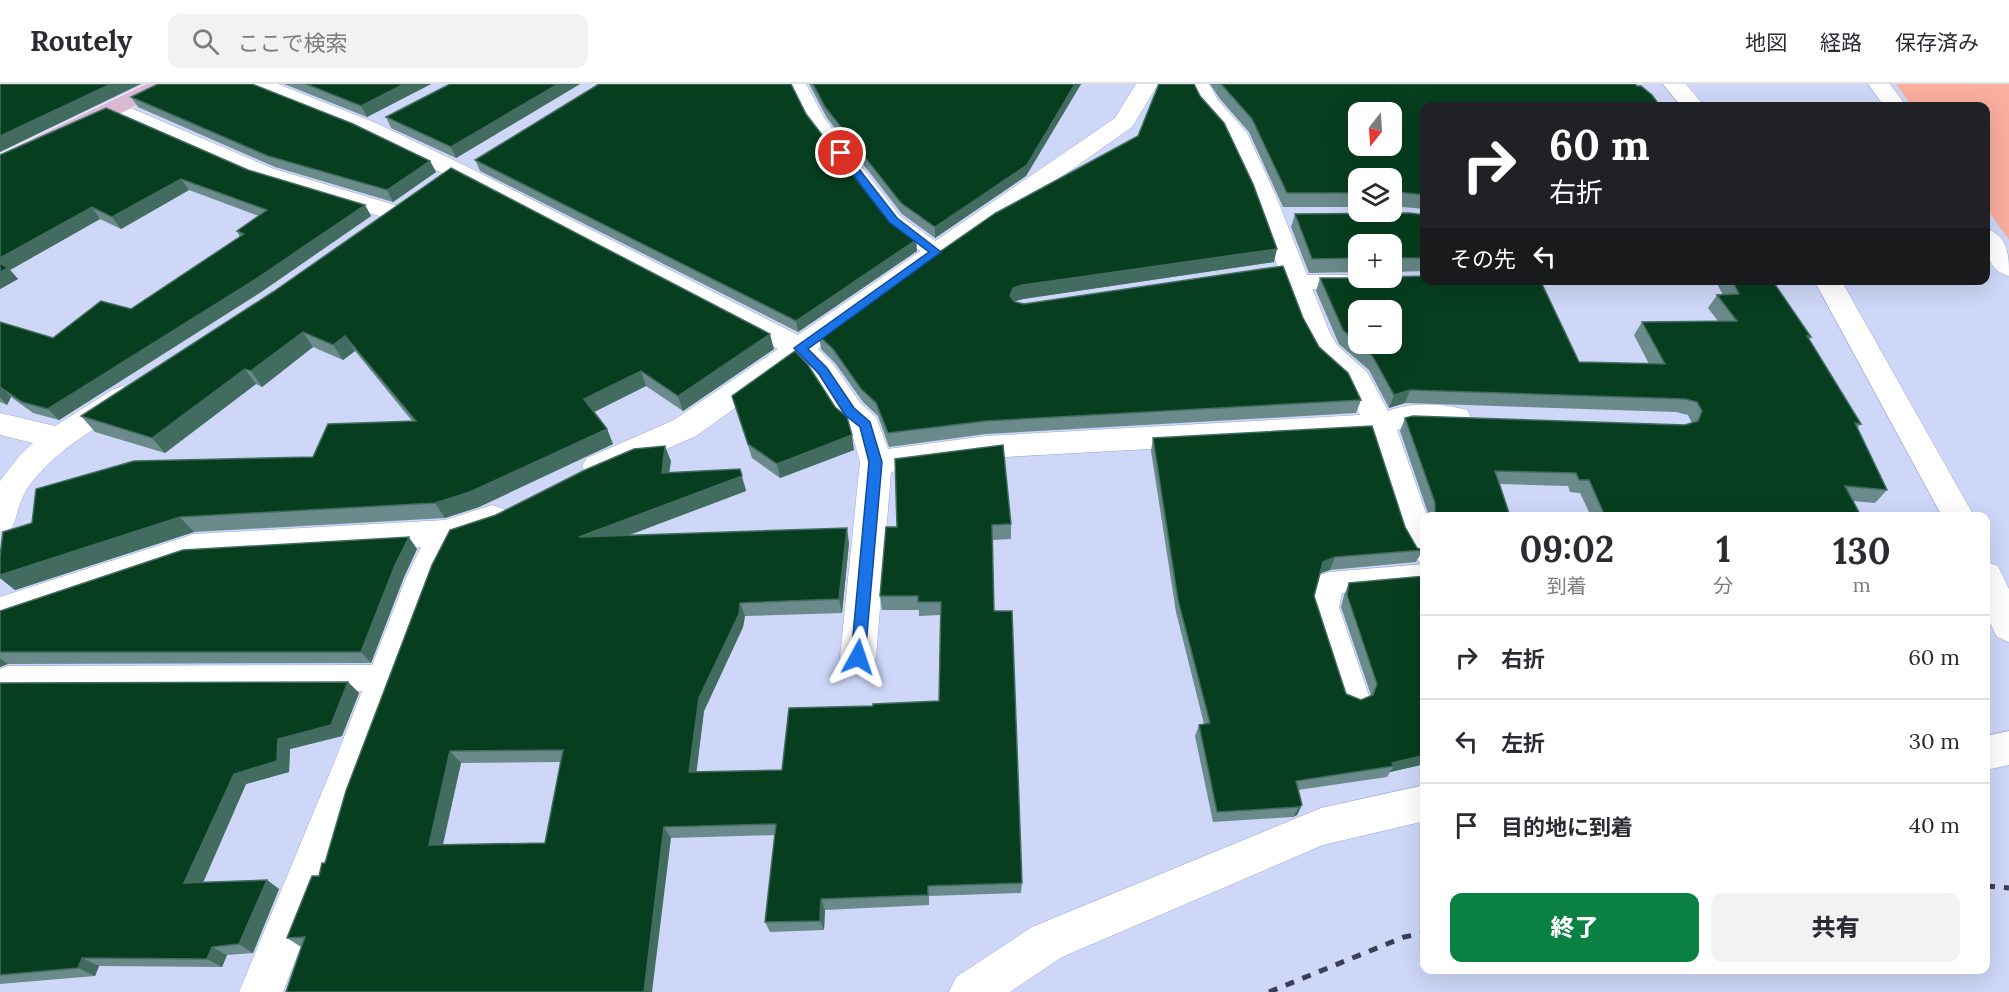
<!DOCTYPE html>
<html lang="ja">
<head>
<meta charset="utf-8">
<style>
	body { margin:0; font-family:Lora,"Noto Sans JP",serif; background:#f2f2f3; color:#2b2b33; height:100vh; display:flex; flex-direction:column; font-size:22px; white-space:nowrap }
	* { box-sizing:border-box; margin:0 }
	p { font-size:20px; color:#7c7c81 }
	.icon { flex:none; width:33px; height:33px; fill:none; stroke:currentColor; stroke-width:2; stroke-linecap:round; stroke-linejoin:round }
	.map { position:relative; flex:1; overflow:hidden }
	.drawer { position:absolute; left:1420px; top:428px; width:570px; height:462px; display:flex; flex-direction:column; background:#fff; border-radius:12px; box-shadow:0 6px 24px #0002 }
	.drawer>* { flex:none }
	.banner { position:absolute; left:1420px; top:18px; width:570px; height:183px; border-radius:12px; box-shadow:0 6px 24px #0002; background:#202124; color:#fff; overflow:hidden }
	.needle { width:39px; rotate:197deg }
	.buttons { position:absolute; left:1348px; top:18px; display:grid; gap:12px }
	.buttons a { display:grid; place-items:center; width:54px; height:54px; border-radius:12px; background:#fff; box-shadow:0 6px 24px #0002; font-size:30px }
	.pin { position:absolute; display:grid; place-items:center; width:51px; height:51px; color:#fff; margin:-26px; border:3px solid #fff; border-radius:50%; box-shadow:0 2px 6px #0007 }
	.me { position:absolute; width:66px; margin:-33px; rotate:5deg; stroke-linejoin:round; filter:drop-shadow(0 0 4px #0008) }
	.turn { display:flex; align-items:center; gap:21px; height:126px; padding:0 30px; font-size:27px }
	.turn .icon { width:78px; height:78px; stroke-width:2.5 }
	.turn b { display:block; font-size:42px; line-height:51px }
	.then { display:flex; align-items:center; height:57px; padding:0 30px; background:#0003; gap:12px; font-size:22px }
	.eta { display:flex; justify-content:space-evenly; align-items:center; height:102px; text-align:center }
	.eta b { font-size:36px; font-weight:800; line-height:42px }
	.action { display:flex; gap:12px; margin-top:auto; padding:12px 30px }
	.action a { flex:1; height:69px; border-radius:12px; background:#0b8043; color:#fff; font-size:24px; font-weight:800; line-height:69px; text-align:center }
	.action a+a { background:#f2f2f3; color:#2b2b33 }
	ul { padding:0; list-style:none }
	li { display:flex; align-items:center; gap:18px; height:84px; padding:0 30px; border-top:2px solid #e1e1e2 }
	li div { flex:1 }
	li b { display:block; font-size:22px }
	li em { font-style:normal }
	header { display:flex; align-items:center; gap:36px; box-sizing:border-box; height:84px; padding:0 30px; background:#fff; border-bottom:2px solid #e1e1e2 }
	header strong { font-size:28px }
	nav { display:flex; gap:33px; margin-inline-start:auto; font-size:21px }
	.search { width:420px; height:54px; background:#f2f2f3; display:flex; align-items:center; gap:15px; box-sizing:border-box; padding:0 21px; border-radius:12px; color:#7c7c81; font-size:22px }
	.map>svg:first-child { display:block }
	.green { fill:#f9ae9e }
	.lines { fill:none; stroke-linecap:round; stroke-linejoin:round }
	.lane-casing { stroke:#9ba9dd; stroke-width:1 }
	.street-casing { stroke:#9ba9dd; stroke-width:1 }
	.primary-casing { stroke:#fff; stroke-width:1 }
	.lane { fill:#fff; fill-rule:evenodd }
	.street { fill:#fff; fill-rule:evenodd }
	.primary { fill:#dab8d4; fill-rule:evenodd }
	.rail { stroke:#3a3f56; stroke-width:5; stroke-dasharray:9 9; stroke-linecap:butt }
	.wall { fill:#6a8a8c; fill-rule:evenodd }
	.shaded-wall { fill:#436c60 }
	.building { fill:#073e1f; stroke:#436c60; stroke-width:1.5; fill-rule:evenodd }
	.route { fill:#1a73e8; stroke:#114b97; stroke-width:1.5 }
</style>
</head>
<body>
<header>
<strong>Routely</strong>
<div class="search"><svg class="icon" aria-label="search" viewBox="0 0 24 24"><circle cx="10" cy="10" r="6"/><path d="M15 15l6 6"/></svg>ここで検索</div>
<nav><a>地図</a><a>経路</a><a>保存済み</a></nav>
</header>
<div class="map">
<svg width="2009" height="908" viewBox="0 0 2009 908">
	<rect width="100%" height="100%" fill="#ced7f8"/>
	<path class="green" d="M 1896,0 L 2009,0 L 2009,156 L 1986,124 L 1986,22 L 1912,22 Z"/>
	<g class="lines">
		<g class="lane-casing">
			<path id="lane" d="M 788,0 L 806,0 L 825,35 L 900,132 L 944,163 L 947,168 L 944,173 L 936,175 L 928,173 L 886,140 L 809,40 Z
				M 1297,191 L 1354,191 L 1362,194 L 1365,198 L 1362,203 L 1354,205 L 1297,205 L 1289,203 L 1286,198 L 1289,193 Z
				M 1425,480 L 1425,502 L 1342,509 L 1339,523 L 1369,612 L 1365,621 L 1354,625 L 1343,621 L 1311,523 L 1320,491 L 1330,488 Z
				M 385,581 L 396,585 L 400,594 L 396,603 L 385,607 L 8,608 L 0,605 L 0,585 L 8,582 Z"/>
		</g>
		<g class="street-casing">
			<path id="street" d="M 247,0 L 278,0 L 376,39 L 466,82 L 798,251 L 1115,34 L 1136,0 L 1158,0 L 1132,43 L 818,265 L 833,280 L 861,320 L 876,333 L 888,365 L 986,352 L 1360,331 L 1345,301 L 1317,275 L 1301,247 L 1252,112 L 1224,51 L 1200,24 L 1187,0 L 1209,0 L 1218,16 L 1247,49 L 1276,112 L 1329,247 L 1337,261 L 1367,288 L 1388,327 C 1411,318 1443,319 1467,326 L 1471,334 L 1467,342 C 1444,348 1419,338 1397,346 L 1427,432 L 1425,479 L 1413,475 L 1401,455 L 1369,353 L 986,374 L 891,388 L 876,573 L 871,584 L 858,588 L 845,584 L 840,573 L 860,378 L 851,346 L 839,336 L 813,294 L 798,279 L 696,352 L 609,390 L 598,394 L 587,390 L 582,382 L 587,374 L 674,336 L 778,265 L 448,92 L 360,49 L 250,5 Z
				M 1663,0 L 1686,0 L 1704,22 L 1681,22 Z
				M 1868,0 L 1890,0 L 1906,22 L 1884,22 Z
				M 114,17 L 274,85 L 405,124 L 409,129 L 405,134 L 396,137 L 256,95 L 106,29 L 103,24 L 106,19 Z
				M 1986,145 C 2009,151 2009,173 2009,192 C 1986,186 1986,165 1986,145 Z
				M 1814,196 L 1841,196 L 1974,432 L 1942,432 Z
				M 122,302 L 132,306 L 137,313 L 132,320 C 96,344 52,368 27,405 C 19,417 18,431 12,444 L 0,448 L 0,397 L 20,371 L 33,359 L 0,351 L 0,329 L 55,342 L 112,306 Z
				M 492,421 L 504,425 L 508,434 L 504,443 L 457,458 L 440,494 L 372,679 L 283,908 L 239,908 L 334,679 L 406,494 L 421,463 L 194,476 L 0,541 L 0,513 L 194,450 L 445,436 Z
				M 1986,478 L 1998,482 L 2009,505 L 2009,558 L 1997,553 L 1986,531 Z
				M 2009,647 L 2009,681 L 1986,686 L 1986,652 Z
				M 1425,701 L 1425,737 L 1323,761 L 1062,873 L 1010,908 L 949,908 L 956,893 L 1032,843 L 1321,724 Z"/>
		</g>
		<g class="primary-casing">
			<path id="primary" d="M 146,0 L 175,0 L 172,5 L 0,86 L 0,70 Z"/>
		</g>
		<use href="#lane" class="lane"/>
		<use href="#street" class="street"/>
		<use href="#primary" class="primary"/>
		<path class="rail" d="M 1986,802 L 2009,804
			M 1269,908 L 1404,853 L 1425,849"/>
	</g>
	<path class="wall" d="M 284,0 L 431,0 L 367,33 Z
		M 450,0 L 580,0 L 456,74 L 391,44 L 386,33 Z
		M 809,0 L 1081,0 L 1026,92 L 935,154 L 902,130 L 827,34 Z
		M 1210,0 L 1635,0 L 1425,22 L 1425,125 L 1392,122 L 1392,94 L 1359,94 L 1359,123 L 1283,123 L 1249,48 L 1220,15 Z
		M 131,13 L 430,77 L 436,88 L 393,118 L 275,83 L 138,23 Z
		M 806,30 L 883,130 L 916,156 L 917,167 L 798,248 L 480,87 L 475,76 Z
		M 0,71 L 248,86 L 365,121 L 371,132 L 261,208 L 59,336 L 33,329 L 11,313 L 7,321 L 0,318 L 0,238 L 53,254 L 131,225 L 240,153 L 237,147 L 259,132 L 189,106 L 121,145 L 100,135 L 10,186 L 18,195 L 0,205 Z
		M 997,129 L 1274,178 L 1023,215 L 1014,217 L 1024,220 L 1303,234 L 1319,263 L 1361,316 L 1356,329 L 986,350 L 889,363 L 878,332 L 863,318 L 835,279 L 821,265 L 819,252 Z
		M 1295,130 L 1425,131 L 1425,187 L 1392,188 L 1392,160 L 1359,160 L 1359,188 L 1309,189 L 1291,143 Z
		M 1320,194 L 1579,278 L 1649,280 L 1634,251 L 1642,238 L 1718,237 L 1708,224 L 1717,211 L 1723,211 L 1715,196 L 1779,196 L 1775,202 L 1811,253 L 1809,255 L 1861,340 L 1857,344 L 1887,406 L 1875,419 L 1853,417 L 1861,432 L 1591,432 L 1580,409 L 1570,408 L 1568,402 L 1500,400 L 1510,432 L 1429,432 L 1400,347 L 1405,334 L 1685,341 L 1692,339 L 1688,331 L 1676,328 L 1405,319 L 1389,324 L 1369,286 L 1339,260 L 1316,207 Z
		M 273,208 L 774,265 L 683,327 L 646,302 L 594,328 L 607,345 L 613,360 L 479,423 L 445,434 L 194,448 L 15,506 L 0,494 L 0,472 L 313,373 L 412,337 L 355,267 L 343,276 L 313,263 L 262,303 L 256,300 L 165,369 L 95,348 L 81,332 Z
		M 732,312 L 854,366 L 780,394 L 752,374 Z
		M 1153,354 L 1405,443 L 1417,464 L 1423,466 L 1416,478 L 1330,486 L 1319,490 L 1314,512 L 1346,610 L 1361,616 L 1371,611 L 1341,523 L 1344,511 L 1349,499 L 1425,492 L 1425,680 L 1390,688 L 1387,693 L 1298,706 L 1302,721 L 1297,731 L 1293,733 L 1213,738 L 1195,652 L 1199,641 L 1204,640 L 1176,528 L 1151,367 Z
		M 671,377 L 669,388 L 744,399 L 746,407 L 627,452 L 849,459 L 842,529 L 745,532 L 743,543 L 704,627 L 696,688 L 782,686 L 873,622 L 939,617 L 940,531 L 919,532 L 919,526 L 882,526 L 880,512 L 886,443 L 1011,440 L 1011,455 L 992,456 L 994,527 L 1022,799 L 1021,809 L 929,812 L 929,821 L 825,826 L 824,846 L 770,848 L 765,838 L 775,751 L 671,754 L 301,863 L 287,854 L 325,779 ZM 561,678 L 545,759 L 443,761 L 461,679 Z
		M 417,465 L 404,493 L 371,579 L 8,580 L 0,583 L 0,527 Z
		M 348,598 L 359,609 L 342,652 L 290,665 L 289,688 L 246,700 L 203,798 L 267,796 L 279,805 L 253,869 L 227,871 L 222,883 L 99,882 L 95,892 L 0,900 L 0,599 Z"/>
	<path class="shaded-wall" d="M 111,0 L 141,0 L 0,68 L 0,52 Z
		M 404,0 L 431,0 L 367,33 L 361,22 Z
		M 558,0 L 580,0 L 456,74 L 451,63 Z
		M 1075,0 L 1081,0 L 1026,92 L 935,154 L 935,143 Z
		M 430,77 L 436,88 L 393,118 L 387,106 Z
		M 181,95 L 189,106 L 121,145 L 112,133 Z
		M 365,121 L 371,132 L 261,208 L 59,336 L 48,325 Z
		M 92,123 L 100,135 L 10,186 L 18,195 L 0,205 L 0,174 Z
		M 916,156 L 917,167 L 798,248 L 796,237 Z
		M 1277,165 L 1274,178 L 1023,215 L 1013,218 L 1010,212 L 1013,204 L 1023,201 Z
		M 303,248 L 313,263 L 262,303 L 251,287 Z
		M 770,250 L 774,265 L 683,327 L 678,312 Z
		M 345,252 L 355,267 L 343,276 L 333,261 Z
		M 245,285 L 256,300 L 165,369 L 152,354 Z
		M 641,287 L 646,302 L 590,330 L 584,315 Z
		M 0,302 L 11,313 L 7,321 L 0,313 Z
		M 1410,306 L 1405,319 L 1389,324 L 1394,311 Z
		M 607,345 L 613,360 L 479,423 L 445,434 L 435,419 Z
		M 852,351 L 854,366 L 780,394 L 777,380 Z
		M 665,362 L 671,377 L 667,403 L 662,389 Z
		M 740,385 L 746,407 L 586,467 L 579,453 Z
		M 180,433 L 194,448 L 15,506 L 0,494 L 0,491 Z
		M 847,444 L 849,459 L 842,529 L 839,515 Z
		M 409,453 L 417,465 L 404,493 L 371,579 L 361,568 L 395,481 Z
		M 1335,473 L 1330,486 L 1318,490 L 1323,478 Z
		M 740,519 L 745,532 L 743,543 L 704,627 L 695,700 L 689,688 L 699,614 Z
		M 0,574 L 8,580 L 0,583 Z
		M 348,598 L 359,609 L 342,652 L 290,665 L 289,688 L 246,700 L 199,808 L 184,799 L 234,690 Z
		M 450,667 L 461,679 L 440,772 L 429,761 Z
		M 1425,671 L 1425,680 L 1390,688 L 1394,682 L 1392,679 Z
		M 1302,721 L 1297,731 L 1293,733 L 1299,723 Z
		M 664,743 L 671,754 L 652,908 L 644,908 Z
		M 267,796 L 279,805 L 253,869 L 239,860 Z
		M 821,815 L 825,826 L 824,846 L 820,837 Z
		M 212,863 L 227,871 L 222,883 L 207,875 Z
		M 82,874 L 99,882 L 95,892 L 78,884 Z"/>
	<path class="building" d="M 0,0 L 111,0 L 0,52 Z
		M 158,0 L 252,0 L 353,40 L 430,77 L 387,106 L 268,72 L 131,13 Z
		M 306,0 L 404,0 L 361,22 Z
		M 450,0 L 558,0 L 451,63 L 386,33 Z
		M 599,0 L 791,0 L 806,30 L 883,130 L 916,156 L 796,237 L 475,76 Z
		M 813,0 L 1075,0 L 1027,81 L 935,143 L 901,119 L 825,23 Z
		M 1159,0 L 1194,0 L 1200,12 L 1224,39 L 1253,100 L 1277,165 L 1023,201 L 1013,204 L 1010,212 L 1015,218 L 1024,220 L 1283,182 L 1303,234 L 1319,263 L 1348,289 L 1361,316 L 986,337 L 888,349 L 876,319 L 861,305 L 833,265 L 819,252 L 997,128 L 996,129 L 1138,52 Z
		M 1221,0 L 1635,0 L 1637,2 L 1641,2 L 1652,11 L 1660,22 L 1425,22 L 1425,111 L 1397,108 L 1394,112 L 1392,112 L 1392,94 L 1359,94 L 1359,109 L 1287,109 L 1252,35 ZM 1359,28 L 1392,28 L 1392,62 L 1359,62 Z
		M 106,24 L 248,86 L 365,121 L 253,197 L 48,325 L 22,318 L 0,303 L 0,238 L 53,254 L 101,217 L 131,225 L 244,150 L 237,147 L 267,126 L 181,95 L 112,133 L 92,123 L 0,174 L 0,71 Z
		M 451,84 L 770,250 L 678,312 L 641,287 L 584,315 L 607,345 L 470,408 L 435,419 L 180,433 L 0,491 L 0,472 L 3,448 L 32,439 L 36,405 L 134,377 L 313,373 L 328,340 L 416,337 L 345,252 L 333,261 L 303,248 L 251,287 L 245,285 L 152,354 L 81,332 L 273,208 Z
		M 1409,129 L 1425,131 L 1425,174 L 1397,174 L 1394,178 L 1392,178 L 1392,160 L 1359,160 L 1359,174 L 1312,175 L 1295,130 Z
		M 0,179 L 8,184 L 0,188 Z
		M 1425,192 L 1425,196 L 1540,196 L 1579,278 L 1665,280 L 1642,238 L 1737,237 L 1717,211 L 1739,210 L 1732,196 L 1772,196 L 1811,253 L 1807,252 L 1861,340 L 1855,339 L 1887,406 L 1845,402 L 1861,432 L 1605,432 L 1589,396 L 1579,396 L 1576,389 L 1495,387 L 1510,432 L 1435,432 L 1435,419 L 1405,334 L 1413,332 L 1685,341 L 1698,337 L 1702,327 L 1697,318 L 1685,315 L 1410,306 L 1394,311 L 1373,273 L 1343,246 L 1320,194 L 1392,194 L 1392,193 ZM 1359,226 L 1392,226 L 1392,260 L 1359,260 Z
		M 795,267 L 808,281 L 835,323 L 847,333 L 852,351 L 777,380 L 748,360 L 732,312 Z
		M 1372,342 L 1405,443 L 1417,464 L 1423,466 L 1335,473 L 1323,478 L 1314,512 L 1346,610 L 1361,616 L 1373,611 L 1377,600 L 1347,511 L 1349,499 L 1425,492 L 1425,671 L 1392,679 L 1394,682 L 1296,697 L 1302,721 L 1299,723 L 1217,728 L 1199,641 L 1210,639 L 1178,516 L 1153,354 Z
		M 1003,361 L 1011,440 L 992,441 L 994,527 L 1012,527 L 1022,799 L 928,802 L 928,811 L 821,815 L 820,837 L 765,838 L 776,740 L 664,743 L 644,908 L 286,908 L 305,853 L 287,854 L 312,792 L 319,792 L 322,779 L 325,779 L 346,707 L 432,481 L 450,446 L 496,431 L 585,386 L 634,365 L 665,362 L 662,389 L 740,385 L 742,392 L 579,453 L 847,444 L 839,515 L 740,519 L 739,530 L 699,614 L 689,688 L 782,686 L 789,624 L 873,622 L 873,620 L 939,617 L 941,518 L 918,518 L 918,512 L 880,512 L 886,443 L 897,443 L 895,375 ZM 563,666 L 545,759 L 429,761 L 450,667 Z
		M 409,453 L 395,481 L 361,568 L 0,568 L 0,527 L 183,466 Z
		M 348,598 L 331,641 L 278,655 L 277,677 L 234,690 L 184,799 L 267,796 L 239,860 L 212,863 L 207,875 L 82,874 L 78,884 L 0,891 L 0,599 Z"/>
	<path class="route" d="M 838,67 L 845,67 L 897,134 L 941,168 L 808,265 L 827,284 L 854,324 L 870,338 L 882,378 L 865,573 L 863,577 L 858,579 L 853,577 L 851,573 L 869,378 L 860,343 L 845,331 L 819,290 L 794,264 L 929,168 L 889,138 L 838,71 Z"/>
</svg>
<div class="buttons">
<a><svg class="needle" viewBox="-14 -14 28 28"><path d="M0-13l5 13h-10z" fill="#e53935"/><path d="M0 13l5-13h-10z" fill="#7c7c81"/></svg></a>
<a><svg class="icon" aria-label="layers" viewBox="0 0 24 24"><path d="M12 4l9 5-9 5-9-5zM3 14l9 5 9-5"/></svg></a>
<a>+</a>
<a>−</a>
</div>
<div class="pin" style="left:841px;top:69px;background:#d93025"><svg class="icon" aria-label="arrive" viewBox="0 0 24 24"><path d="M6 21V4h12l-3 4 3 4H6"/></svg></div>
<svg class="me" style="left:858px;top:573px" viewBox="-20 -20 40 40"><path d="M0-17L14 15 0 8-14 15z" fill="#1a73e8" stroke="#fff" stroke-width="4"/></svg>
<div class="banner">
<div class="turn"><svg class="icon" aria-label="right" viewBox="0 0 24 24"><path d="M7 20v-9h11M14 6l5 5-5 5"/></svg><div><b>60 m</b>右折</div></div>
<div class="then">その先<svg class="icon" aria-label="left" viewBox="0 0 24 24"><path d="M17 20v-9H6M10 6l-5 5 5 5"/></svg></div>
</div>
<section class="drawer">
<div class="eta">
<div><b>09:02</b><p>到着</p></div>
<div><b>1</b><p>分</p></div>
<div><b>130</b><p>m</p></div>
</div>
<ul>
<li><svg class="icon" aria-label="right" viewBox="0 0 24 24"><path d="M7 20v-9h11M14 6l5 5-5 5"/></svg><div><b>右折</b></div><em>60 m</em></li>
<li><svg class="icon" aria-label="left" viewBox="0 0 24 24"><path d="M17 20v-9H6M10 6l-5 5 5 5"/></svg><div><b>左折</b></div><em>30 m</em></li>
<li><svg class="icon" aria-label="arrive" viewBox="0 0 24 24"><path d="M6 21V4h12l-3 4 3 4H6"/></svg><div><b>目的地に到着</b></div><em>40 m</em></li>
</ul>
<div class="action"><a>終了</a><a>共有</a></div>
</section>
</div>
</body>
</html>
